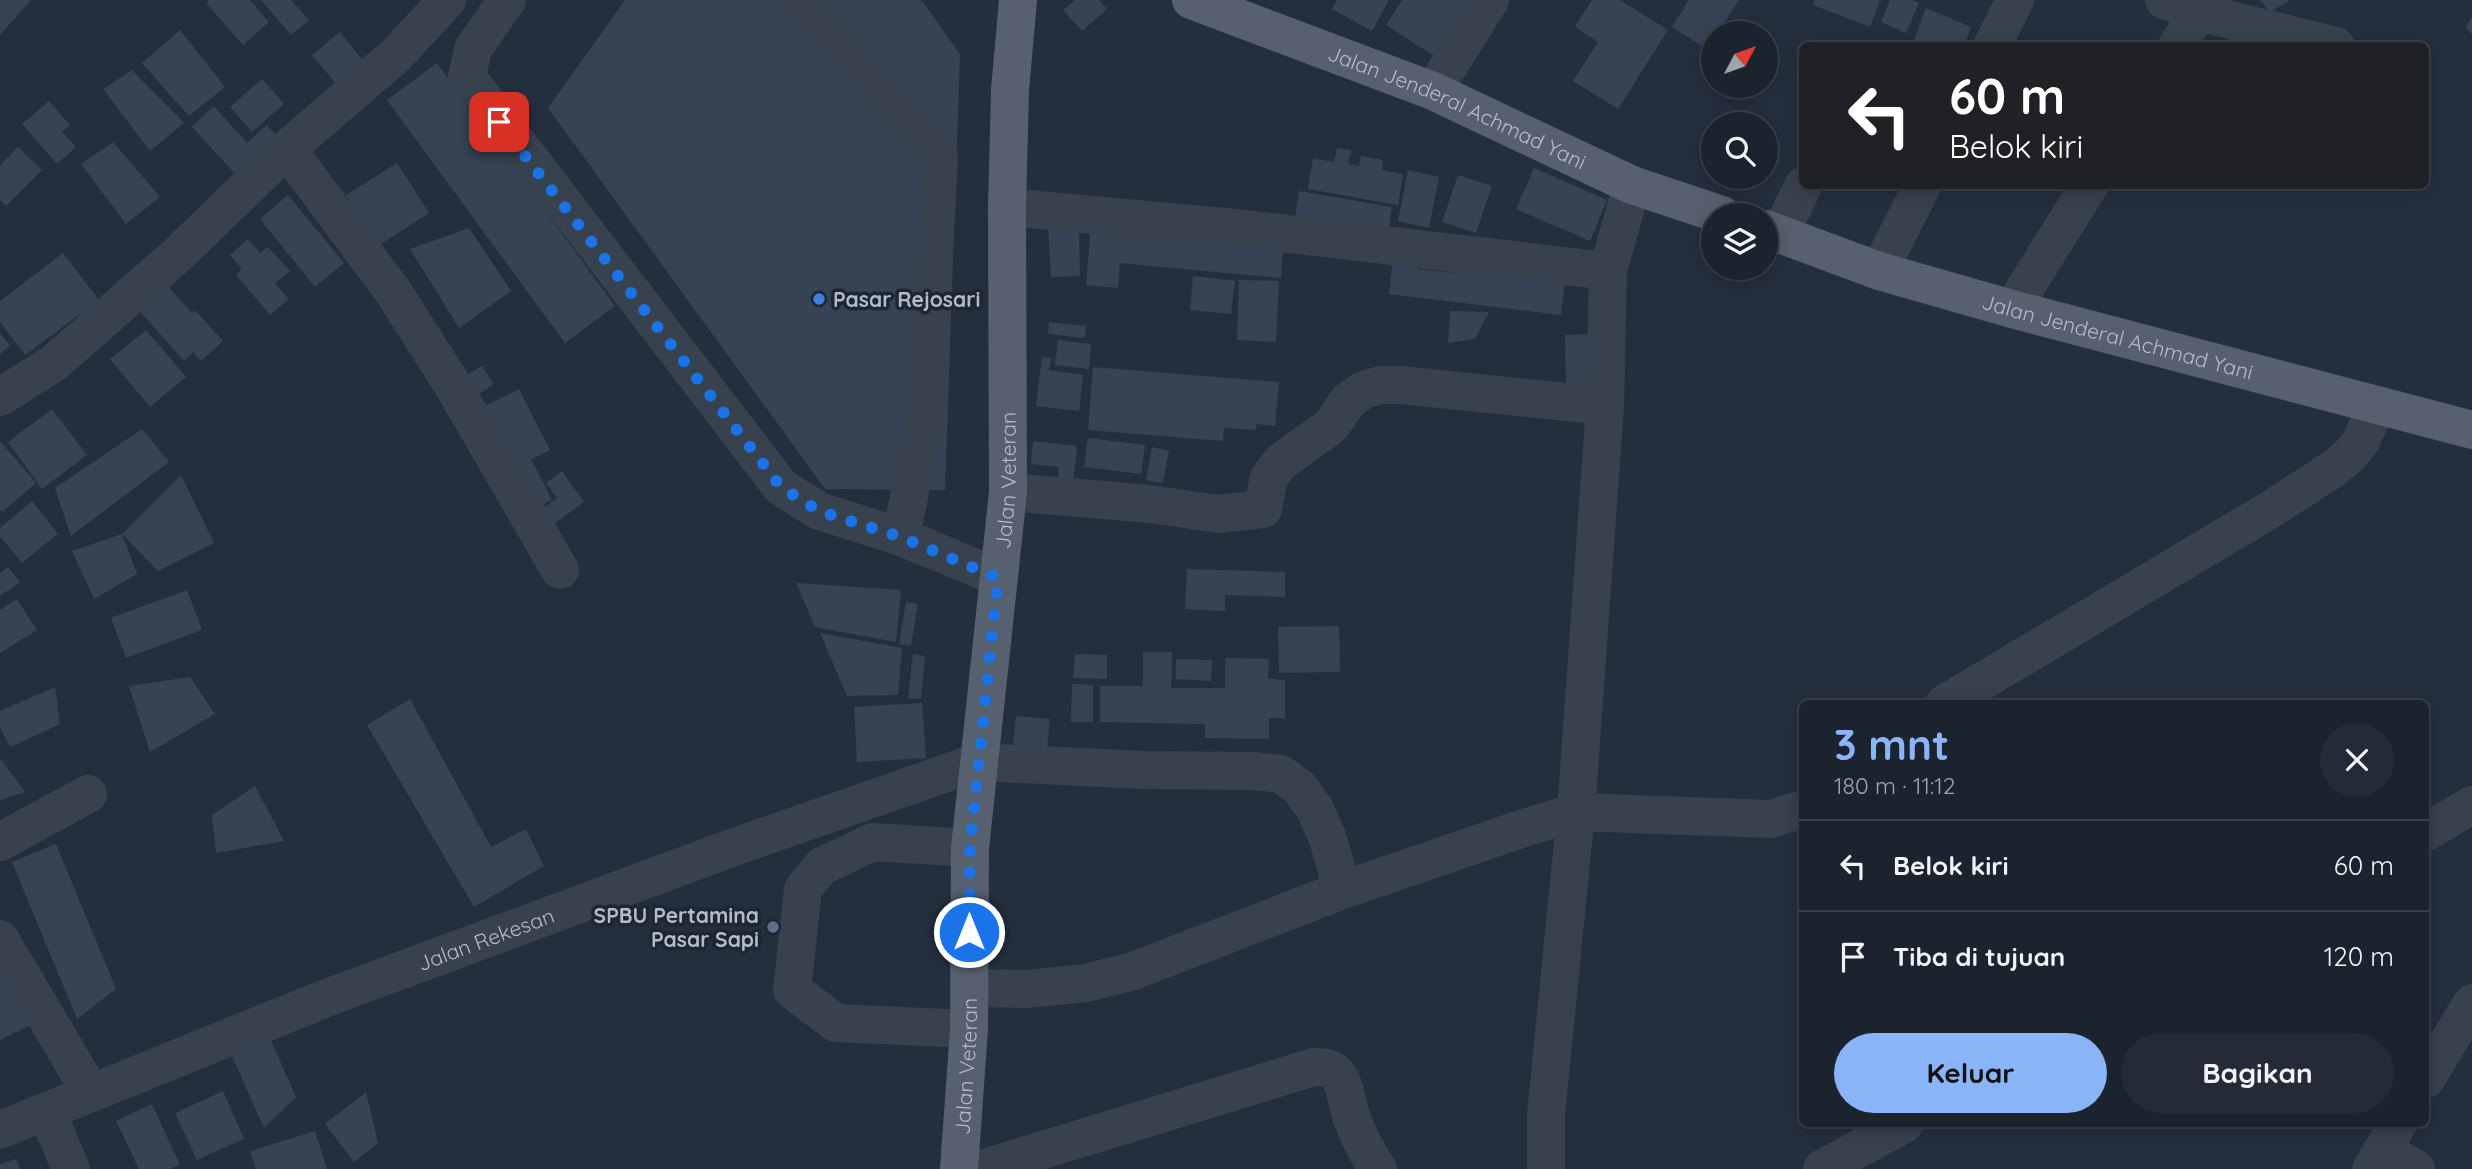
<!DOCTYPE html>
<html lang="id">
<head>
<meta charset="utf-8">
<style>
	body { margin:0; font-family:Quicksand,sans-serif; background:#242b36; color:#f1f3f6; height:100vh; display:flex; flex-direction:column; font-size:26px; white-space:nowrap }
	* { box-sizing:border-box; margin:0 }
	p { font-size:23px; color:#a0a4aa }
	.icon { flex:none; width:38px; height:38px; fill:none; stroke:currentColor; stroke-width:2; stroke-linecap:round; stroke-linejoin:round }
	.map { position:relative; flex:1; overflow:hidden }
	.drawer { position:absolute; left:1799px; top:700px; width:630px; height:427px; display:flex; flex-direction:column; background:#1b232e; border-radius:10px; box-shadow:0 4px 18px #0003,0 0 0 2px #39404a }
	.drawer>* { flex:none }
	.guide { position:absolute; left:1799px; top:42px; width:630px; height:147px; border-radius:10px; box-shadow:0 4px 18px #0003,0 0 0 2px #39404a; background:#202124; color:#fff; overflow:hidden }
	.needle { width:46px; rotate:49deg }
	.fabs { position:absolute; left:1701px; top:21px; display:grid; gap:14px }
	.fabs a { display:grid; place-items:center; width:77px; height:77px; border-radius:50%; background:#1b232e; box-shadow:0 4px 18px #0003,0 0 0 2px #39404a; font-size:35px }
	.pin { position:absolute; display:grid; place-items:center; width:60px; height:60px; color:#fff; margin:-30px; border-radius:14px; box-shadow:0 4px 10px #0006 }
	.me { position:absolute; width:77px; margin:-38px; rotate:0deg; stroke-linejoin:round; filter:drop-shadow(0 0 5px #0008) }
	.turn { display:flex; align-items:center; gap:24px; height:147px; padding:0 35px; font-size:32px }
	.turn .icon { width:91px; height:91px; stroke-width:2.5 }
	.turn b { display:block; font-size:49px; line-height:60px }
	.round { display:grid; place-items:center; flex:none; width:74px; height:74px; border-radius:37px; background:#242b36 }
	.summary { display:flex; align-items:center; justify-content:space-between; height:119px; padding:0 35px }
	h1 { font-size:42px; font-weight:700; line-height:52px; color:#8ab4f8 }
	.button { display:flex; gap:14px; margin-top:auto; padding:14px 35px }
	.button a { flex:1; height:80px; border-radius:42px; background:#8ab4f8; color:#111; font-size:28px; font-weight:700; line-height:80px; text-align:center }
	.button a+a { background:#242b36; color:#f1f3f6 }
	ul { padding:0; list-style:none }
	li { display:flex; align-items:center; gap:21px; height:91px; padding:0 35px; border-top:2px solid #39404a }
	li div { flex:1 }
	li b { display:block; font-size:26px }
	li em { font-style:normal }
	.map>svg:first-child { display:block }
	.building { fill:#364354 }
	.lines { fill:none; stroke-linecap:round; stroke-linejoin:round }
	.minor { stroke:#38414e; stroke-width:38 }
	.major { stroke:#56606e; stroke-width:38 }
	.route { stroke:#1a73e8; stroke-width:12; stroke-dasharray:0 21.6 }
	.shop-dot { fill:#3f7fe0; stroke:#1d2633; stroke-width:2.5 }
	.service-dot { fill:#5c6f8a; stroke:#1d2633; stroke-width:2.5 }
	.labels { text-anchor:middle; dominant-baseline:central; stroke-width:7; stroke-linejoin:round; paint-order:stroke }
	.street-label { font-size:21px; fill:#b4bcc9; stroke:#1d2633 }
	.poi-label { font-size:21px; font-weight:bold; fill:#b4bcc9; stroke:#1d2633; text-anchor:start }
</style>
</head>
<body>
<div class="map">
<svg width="2472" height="1169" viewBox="0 0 2472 1169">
	<rect width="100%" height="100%" fill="#242f3e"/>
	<path class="building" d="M 0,0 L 31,0 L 0,35 Z
		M 209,0 L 250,0 L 269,22 L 243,45 L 206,3 Z
		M 261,0 L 291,0 L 309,20 L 291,35 Z
		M 625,0 L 919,0 L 923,2 L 960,54 L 945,490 L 825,489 L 548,108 Z
		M 1075,0 L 1099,0 L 1107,9 L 1082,31 L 1063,10 Z
		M 1337,0 L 1389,0 L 1372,31 L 1332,9 Z
		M 1402,0 L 1465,0 L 1468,2 L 1433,55 L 1386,25 Z
		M 1592,0 L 1620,0 L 1668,30 L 1618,109 L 1573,81 L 1598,42 L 1575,27 Z
		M 1689,0 L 1739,0 L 1718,33 L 1713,33 L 1713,41 L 1708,50 L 1672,27 Z
		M 1815,0 L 1880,0 L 1870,27 L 1813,5 Z
		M 1890,0 L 1912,0 L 1919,3 L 1906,33 L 1881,22 Z
		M 2260,0 L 2290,0 L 2270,12 Z
		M 1926,8 L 1971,27 L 1964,46 L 1927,46 L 1914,40 Z
		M 2472,16 L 2472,34 L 2466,28 Z
		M 180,30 L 225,87 L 189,116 L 142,63 Z
		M 340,32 L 364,62 L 337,85 L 312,55 Z
		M 437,63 L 615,306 L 565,343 L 387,100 Z
		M 132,70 L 184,123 L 150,151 L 103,89 Z
		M 262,79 L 284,104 L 252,132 L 230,107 Z
		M 49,101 L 70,125 L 62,132 L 76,147 L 57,164 L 22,124 Z
		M 214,106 L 247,143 L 267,125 L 279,138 L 238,177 L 192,127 Z
		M 113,142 L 160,197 L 126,224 L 81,164 Z
		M 18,147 L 42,170 L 6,206 L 0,200 L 0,165 Z
		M 1337,148 L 1351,150 L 1348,164 L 1359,166 L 1361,156 L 1383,160 L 1382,170 L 1403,174 L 1398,205 L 1308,189 L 1313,158 L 1334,162 Z
		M 397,163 L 429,213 L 378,246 L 346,195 Z
		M 1534,168 L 1607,200 L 1590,241 L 1516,209 Z
		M 1408,170 L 1439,177 L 1429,228 L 1398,221 Z
		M 1458,175 L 1492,186 L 1476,233 L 1442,222 Z
		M 1299,191 L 1392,207 L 1388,235 L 1295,219 Z
		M 288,195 L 344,263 L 315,287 L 260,219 Z
		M 1079,226 L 1080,276 L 1051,277 L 1048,227 Z
		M 1091,226 L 1283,245 L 1281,278 L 1120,263 L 1118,288 L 1086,285 Z
		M 469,228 L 511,291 L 459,328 L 410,249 Z
		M 248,239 L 260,253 L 268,247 L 290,271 L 275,283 L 289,299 L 270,315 L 236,275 L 242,269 L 230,255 Z
		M 63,253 L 99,300 L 25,355 L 0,322 L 0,301 Z
		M 1394,254 L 1420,257 L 1418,269 L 1458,273 L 1460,259 L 1566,272 L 1561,315 L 1389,294 Z
		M 1193,276 L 1235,281 L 1231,314 L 1190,310 Z
		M 1239,280 L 1279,281 L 1276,342 L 1237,340 Z
		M 165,283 L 192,313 L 195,310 L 223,341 L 201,361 L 193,352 L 184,361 L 137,308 Z
		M 1450,311 L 1489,312 L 1475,339 L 1448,343 Z
		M 1049,322 L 1086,326 L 1085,338 L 1048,334 Z
		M 146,330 L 186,377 L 150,407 L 110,359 Z
		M 0,333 L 10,346 L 0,354 Z
		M 1596,334 L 1597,392 L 1566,392 L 1565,335 Z
		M 1058,340 L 1091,344 L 1089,369 L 1055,365 Z
		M 1042,357 L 1051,358 L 1049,370 L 1083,375 L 1079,411 L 1036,406 Z
		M 482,366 L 494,384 L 476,396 L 463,377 Z
		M 1093,367 L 1279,382 L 1275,426 L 1256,424 L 1256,430 L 1224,428 L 1223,441 L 1088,430 Z
		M 519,389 L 550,450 L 531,459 L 552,500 L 534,509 L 482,407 Z
		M 52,409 L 87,455 L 42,489 L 8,442 Z
		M 142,429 L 169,462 L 71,536 L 55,488 Z
		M 1088,438 L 1145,445 L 1141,474 L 1084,467 Z
		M 0,441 L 36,483 L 2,512 L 0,509 Z
		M 1033,441 L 1077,446 L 1073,485 L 1057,483 L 1059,467 L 1031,464 Z
		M 1152,447 L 1169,451 L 1163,483 L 1146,480 Z
		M 562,471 L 584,502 L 547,529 L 535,514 L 557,498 L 546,483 Z
		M 181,475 L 214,543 L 158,571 L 122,534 Z
		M 32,501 L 58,534 L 22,563 L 0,536 L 0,528 Z
		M 122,534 L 137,574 L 94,599 L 72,551 Z
		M 8,567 L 20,582 L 0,596 L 0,573 Z
		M 1187,569 L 1285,572 L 1285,597 L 1225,595 L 1225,611 L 1185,609 Z
		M 796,583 L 901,590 L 896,642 L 815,627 Z
		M 187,590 L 202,630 L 126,658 L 111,618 Z
		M 17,599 L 37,630 L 0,653 L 0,610 Z
		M 906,602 L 918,604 L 911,646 L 899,644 Z
		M 1339,626 L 1340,672 L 1279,673 L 1278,627 Z
		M 820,633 L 902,648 L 898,695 L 847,696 Z
		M 1143,652 L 1172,652 L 1171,688 L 1225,688 L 1225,658 L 1269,659 L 1268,679 L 1285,680 L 1285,718 L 1269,718 L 1269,739 L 1205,738 L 1205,724 L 1100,722 L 1100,686 L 1143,686 Z
		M 913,654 L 925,656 L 921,699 L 908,698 Z
		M 1075,654 L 1107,655 L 1107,679 L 1073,678 Z
		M 1176,659 L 1212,660 L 1211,681 L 1176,679 Z
		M 190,677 L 215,714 L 150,752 L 129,686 Z
		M 1072,684 L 1093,685 L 1093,722 L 1071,722 Z
		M 55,687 L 60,724 L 10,747 L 0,727 L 0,711 Z
		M 410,699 L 491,847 L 526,829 L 544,866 L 474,907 L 367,725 Z
		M 922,703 L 926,758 L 857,762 L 854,707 Z
		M 1016,716 L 1050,719 L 1047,749 L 1013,745 Z
		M 0,758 L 25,792 L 0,800 Z
		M 255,786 L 284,841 L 216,853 L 212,815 Z
		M 56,844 L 116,989 L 77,1019 L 12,862 Z
		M 0,951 L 37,1022 L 0,1040 Z
		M 268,1034 L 296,1097 L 264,1128 L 230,1052 Z
		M 223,1091 L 244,1139 L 197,1160 L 175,1113 Z
		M 366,1092 L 378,1143 L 354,1162 L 325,1124 Z
		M 152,1104 L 180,1165 L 170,1169 L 139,1169 L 116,1121 Z
		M 315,1131 L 327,1169 L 256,1169 L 250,1151 Z
		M 16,1159 L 20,1169 L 0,1169 L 0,1164 Z"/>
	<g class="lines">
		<g class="minor">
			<path d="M 507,0 L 473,49 L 467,77 L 781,487 L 819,511 L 901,537 L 998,577"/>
			<path d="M 796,0 L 935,147 L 939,159 L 925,415 L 901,537"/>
			<path d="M 2164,0 L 2198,12"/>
			<path d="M 1992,46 L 2015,0"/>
			<path d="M 2177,46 L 2198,12 L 2336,46"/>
			<path d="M 1433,91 L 1490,0"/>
			<path d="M 287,149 L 394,293 L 452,384 L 560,570"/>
			<path d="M 1007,207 L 1246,229 L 1608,271"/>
			<path d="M 1780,234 L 1803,186"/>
			<path d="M 1879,271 L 1922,186"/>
			<path d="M 2012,309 L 2089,186"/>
			<path d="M 0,397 L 54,363 L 176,256 L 287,149 L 396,55 L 447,0"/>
			<path d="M 1008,492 L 1150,504 L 1218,514 L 1263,509 L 1269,477 L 1281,462 L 1332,425 L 1347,402 L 1363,390 L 1381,385 L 1401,385 L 1605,406"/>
			<path d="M 1944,704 L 2273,508 L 2333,469 L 2349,456 L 2361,441 L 2377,405"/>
			<path d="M 2426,832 L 2472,805"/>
			<path d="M 0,842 L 88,794"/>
			<path d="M 0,939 L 91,1093"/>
			<path d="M 969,988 L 1027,989 L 1086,983 L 1133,971 L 1340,891 L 1518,830 L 1576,812 L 1771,819 L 1802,809"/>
			<path d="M 969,1029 L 836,1023 L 792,990 L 803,889 L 822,866 L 873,842 L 970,848"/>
			<path d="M 2426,1079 L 2472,1003"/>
			<path d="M 47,1112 L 71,1169"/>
			<path id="s1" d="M 0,1130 L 329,997 L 734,847 L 978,762 L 1143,770 L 1254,771 L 1281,774 L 1300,788 L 1314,808 L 1327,836 L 1336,867 L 1340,891"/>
			<path d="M 2382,1150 L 2416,1169"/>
			<path d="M 981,1169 L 1314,1067 C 1320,1067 1330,1067 1335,1072 C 1346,1082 1347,1106 1352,1119 C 1359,1137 1367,1153 1378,1169"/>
			<path d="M 1546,1169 L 1546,1115 L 1576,812 L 1605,406 L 1608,271 L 1632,185"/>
			<path d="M 1822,1169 L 1904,1124"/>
			<path d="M 2371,1169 L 2398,1124"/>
		</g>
		<g class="major">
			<path id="s2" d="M 1191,0 L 1433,91 L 1632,185 L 1722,215"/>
			<path id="s3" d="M 1766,229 L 1879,271 L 2012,309 L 2472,430"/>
			<path id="s4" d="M 959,1169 L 969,1029 L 970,848 L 1008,492 L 1007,207 L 1010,90 L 1018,0"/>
		</g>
	</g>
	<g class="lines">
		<path class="route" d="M 499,122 L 781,487 L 819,511 L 901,537 L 998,578 L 970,848 L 969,932"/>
	</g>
	<circle class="shop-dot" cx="819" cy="299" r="7"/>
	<circle class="service-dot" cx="773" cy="927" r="7"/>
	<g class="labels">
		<g class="street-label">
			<text stroke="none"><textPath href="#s2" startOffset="287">Jalan Jenderal Achmad Yani</textPath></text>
			<text stroke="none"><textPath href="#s3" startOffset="368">Jalan Jenderal Achmad Yani</textPath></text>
			<text stroke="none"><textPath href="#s4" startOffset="691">Jalan Veteran</textPath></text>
			<text stroke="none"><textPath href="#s1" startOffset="522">Jalan Rekesan</textPath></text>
			<text stroke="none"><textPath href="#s4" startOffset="103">Jalan Veteran</textPath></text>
		</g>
		<g class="poi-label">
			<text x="833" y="299">Pasar Rejosari</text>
			<text x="759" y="915" text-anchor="end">SPBU Pertamina<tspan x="759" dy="24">Pasar Sapi</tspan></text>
		</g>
	</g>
</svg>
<div class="fabs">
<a><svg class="needle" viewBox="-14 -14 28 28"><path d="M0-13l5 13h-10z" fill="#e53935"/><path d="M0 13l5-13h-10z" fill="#a0a4aa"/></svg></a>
<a><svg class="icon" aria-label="search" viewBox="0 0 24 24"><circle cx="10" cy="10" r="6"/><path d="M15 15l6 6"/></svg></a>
<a><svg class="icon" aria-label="layers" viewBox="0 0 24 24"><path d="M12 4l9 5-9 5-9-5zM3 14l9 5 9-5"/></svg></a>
</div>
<div class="pin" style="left:499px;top:122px;background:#d93025"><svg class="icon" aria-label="arrive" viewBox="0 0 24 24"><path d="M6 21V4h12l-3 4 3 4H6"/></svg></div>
<svg class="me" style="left:969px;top:932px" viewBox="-20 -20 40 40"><circle r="17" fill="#1a73e8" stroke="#fff" stroke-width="3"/><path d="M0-11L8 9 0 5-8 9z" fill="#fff"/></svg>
<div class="guide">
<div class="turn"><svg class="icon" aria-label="left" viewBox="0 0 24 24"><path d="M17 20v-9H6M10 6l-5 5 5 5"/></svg><div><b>60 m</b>Belok kiri</div></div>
</div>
<section class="drawer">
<div class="summary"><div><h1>3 mnt</h1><p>180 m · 11:12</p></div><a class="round"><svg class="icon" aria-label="close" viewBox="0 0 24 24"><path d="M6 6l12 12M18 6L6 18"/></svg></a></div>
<ul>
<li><svg class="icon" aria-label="left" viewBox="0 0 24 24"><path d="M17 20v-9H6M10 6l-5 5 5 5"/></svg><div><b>Belok kiri</b></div><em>60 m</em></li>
<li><svg class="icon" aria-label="arrive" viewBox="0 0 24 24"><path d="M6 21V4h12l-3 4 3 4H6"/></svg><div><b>Tiba di tujuan</b></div><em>120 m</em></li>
</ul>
<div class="button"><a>Keluar</a><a>Bagikan</a></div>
</section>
</div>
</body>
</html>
